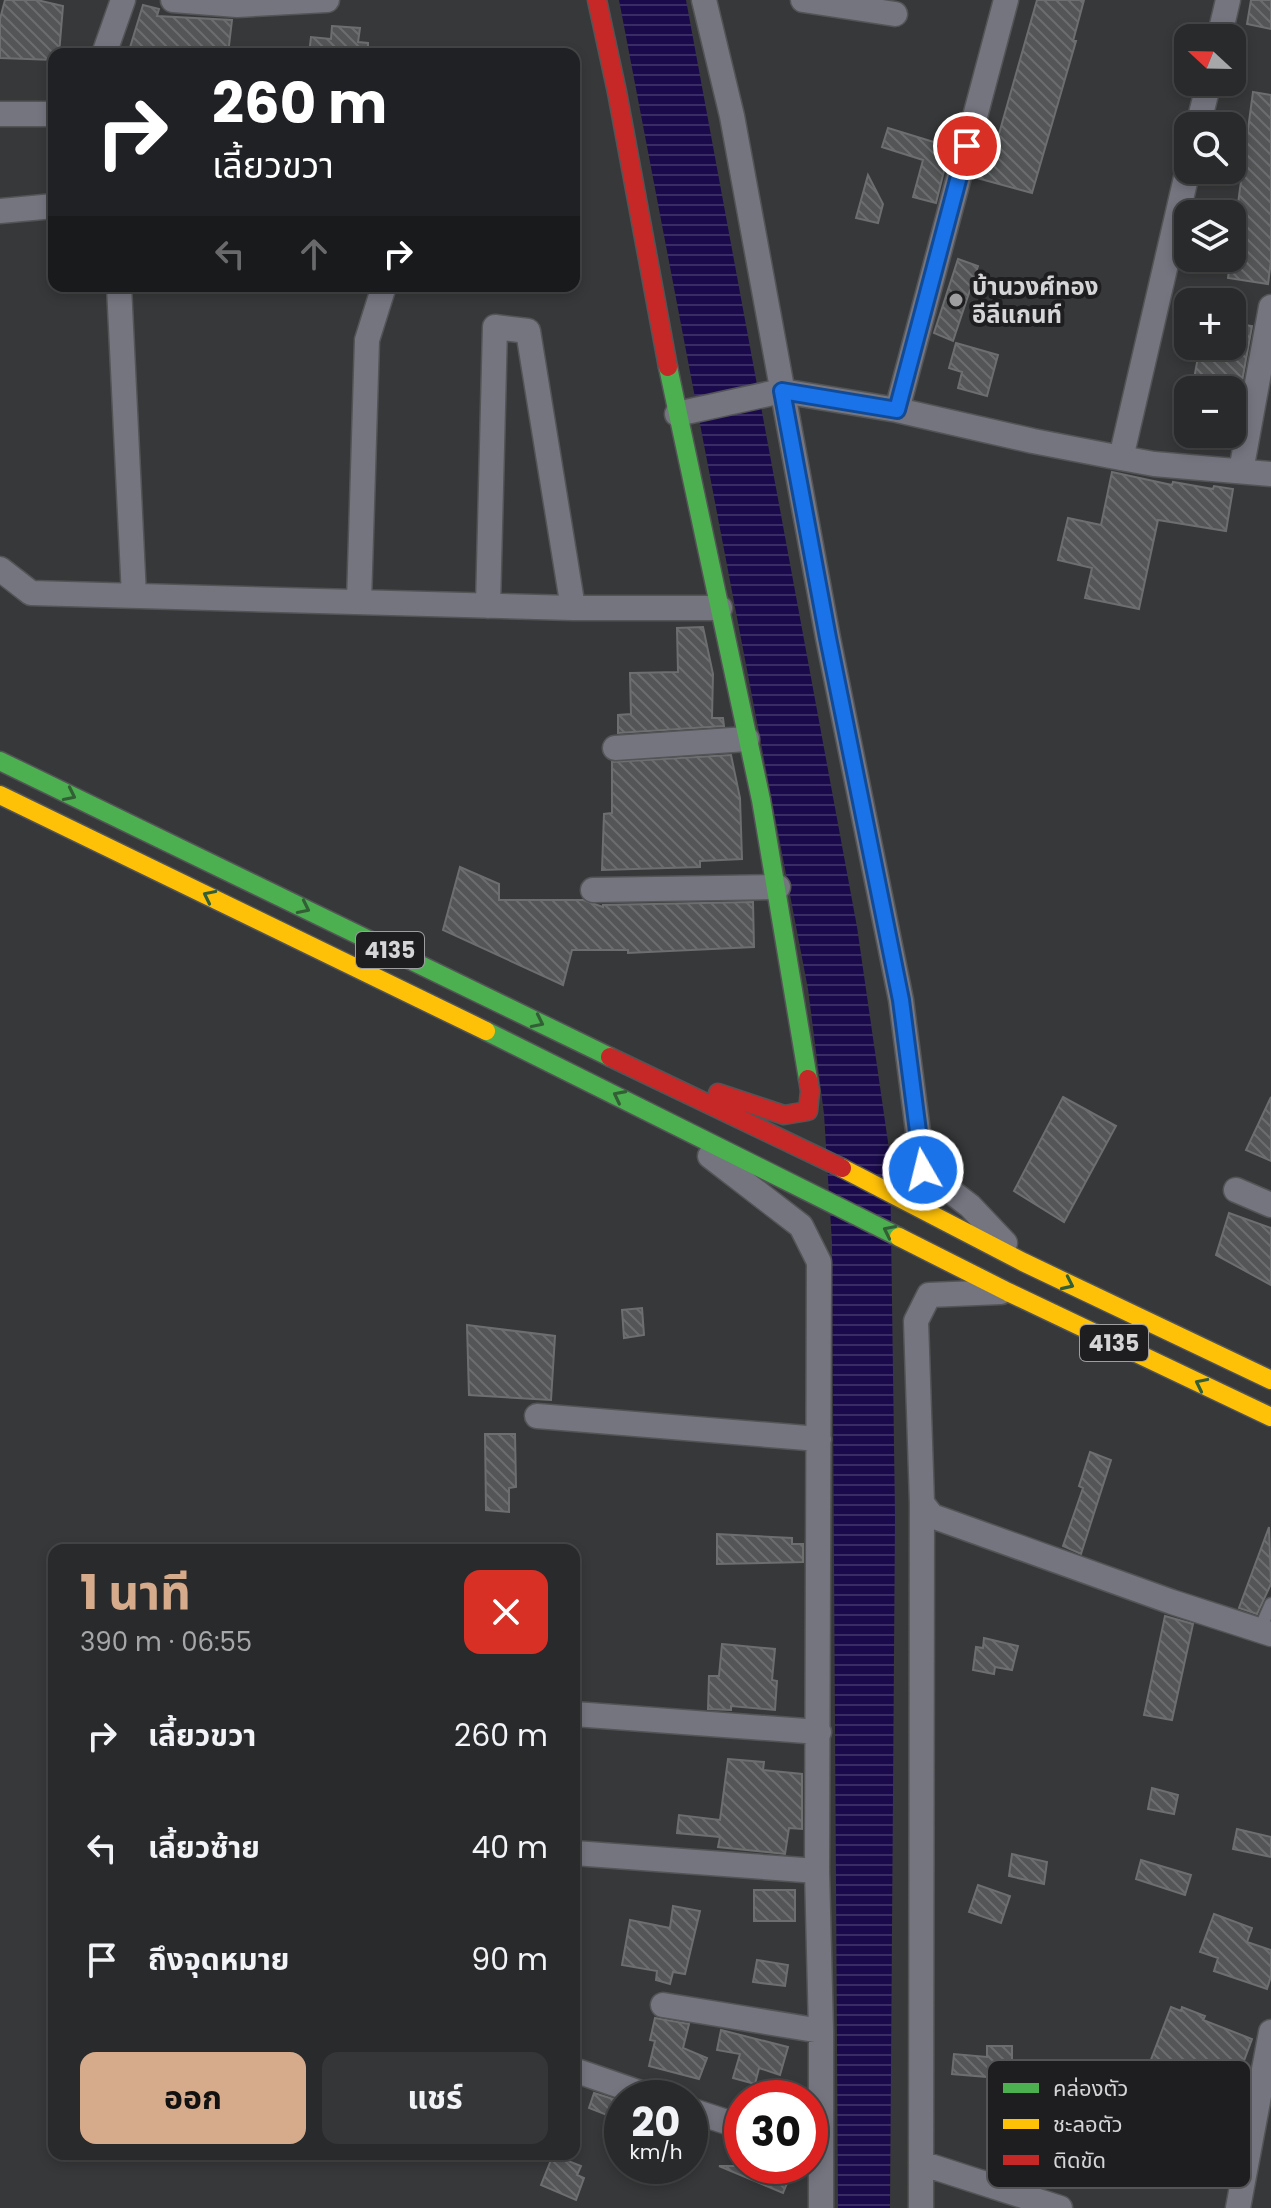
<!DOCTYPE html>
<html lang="th">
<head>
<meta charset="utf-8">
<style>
	body { margin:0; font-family:Poppins,"Noto Sans Thai",sans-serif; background:#353637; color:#f1f3f6; height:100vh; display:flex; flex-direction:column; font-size:30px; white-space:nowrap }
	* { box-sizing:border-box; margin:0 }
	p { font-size:26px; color:#a5a7a9 }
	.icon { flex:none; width:44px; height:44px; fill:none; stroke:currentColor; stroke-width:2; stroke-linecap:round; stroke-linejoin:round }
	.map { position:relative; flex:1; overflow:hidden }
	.side { position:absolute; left:48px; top:1544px; width:532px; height:616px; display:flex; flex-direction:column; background:#292a2b; border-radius:16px; box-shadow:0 4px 12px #0003,0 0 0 2px #454647 }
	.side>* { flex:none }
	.banner { position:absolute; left:48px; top:48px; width:532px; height:244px; border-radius:16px; box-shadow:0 4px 12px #0003,0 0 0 2px #454647; background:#202124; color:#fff; overflow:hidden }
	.needle { width:52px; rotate:292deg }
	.tools { position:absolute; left:1174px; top:24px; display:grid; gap:16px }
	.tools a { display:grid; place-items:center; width:72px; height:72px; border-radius:16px; background:#292a2b; box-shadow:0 4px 12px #0003,0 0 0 2px #454647; font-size:40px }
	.speed { position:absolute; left:604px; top:2080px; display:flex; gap:16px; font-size:40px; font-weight:700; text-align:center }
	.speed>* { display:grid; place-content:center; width:104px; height:104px; border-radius:50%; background:#292a2b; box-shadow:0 4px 12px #0003,0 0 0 2px #454647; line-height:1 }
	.speed small { font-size:20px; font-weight:400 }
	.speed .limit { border:12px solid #d22; background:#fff; color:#111 }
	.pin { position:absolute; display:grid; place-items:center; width:68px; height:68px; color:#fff; margin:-34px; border:4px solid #fff; border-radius:50%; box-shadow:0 2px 8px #0007 }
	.me { position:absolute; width:88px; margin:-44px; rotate:352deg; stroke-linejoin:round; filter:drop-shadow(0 0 6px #0008) }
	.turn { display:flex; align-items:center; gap:28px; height:168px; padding:0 32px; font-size:36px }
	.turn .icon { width:104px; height:104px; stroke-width:2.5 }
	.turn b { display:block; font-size:56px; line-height:68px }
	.lanes { display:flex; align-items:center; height:76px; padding:0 32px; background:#0003; justify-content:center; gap:40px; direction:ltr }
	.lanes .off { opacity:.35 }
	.round { display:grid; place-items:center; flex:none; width:84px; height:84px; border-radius:16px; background:#353637 }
	.headline { display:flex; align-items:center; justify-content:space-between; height:136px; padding:0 32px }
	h1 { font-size:48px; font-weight:700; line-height:60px; color:#d6ab8b }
	.cta { display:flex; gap:16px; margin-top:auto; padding:16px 32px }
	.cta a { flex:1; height:92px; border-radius:16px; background:#d6ab8b; color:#111; font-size:32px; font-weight:700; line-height:92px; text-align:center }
	.cta a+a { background:#353637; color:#f1f3f6 }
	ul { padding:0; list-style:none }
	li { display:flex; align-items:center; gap:24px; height:112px; padding:0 32px }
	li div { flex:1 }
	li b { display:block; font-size:30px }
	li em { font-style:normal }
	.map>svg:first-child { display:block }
	.water { fill:url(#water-rules) }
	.building { fill:url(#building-back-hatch); stroke:#6d6e6f; stroke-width:2 }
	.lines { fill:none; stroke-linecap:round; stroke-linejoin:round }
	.lane-casing { stroke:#535456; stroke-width:15 }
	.street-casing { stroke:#535456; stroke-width:27 }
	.fast-casing { stroke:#535456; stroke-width:21 }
	.slow-casing { stroke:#535456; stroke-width:21 }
	.jam-casing { stroke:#535456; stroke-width:21 }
	.lane { stroke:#74757f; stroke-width:12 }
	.street { stroke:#74757f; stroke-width:24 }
	.fast { stroke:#4caf50; stroke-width:18 }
	.slow { stroke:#ffc107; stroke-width:18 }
	.jam { stroke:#c62828; stroke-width:18 }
	.oneway { stroke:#335f36 }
	.route-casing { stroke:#114b97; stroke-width:20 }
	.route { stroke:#1a73e8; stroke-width:14 }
	.poi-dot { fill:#9e9ea0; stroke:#1e1e20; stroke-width:3 }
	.labels { text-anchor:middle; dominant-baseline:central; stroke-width:8; stroke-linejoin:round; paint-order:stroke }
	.shield { fill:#1e1e20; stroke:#9e9ea1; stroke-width:2 }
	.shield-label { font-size:22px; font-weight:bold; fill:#d5d5d8 }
	.poi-label { font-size:24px; font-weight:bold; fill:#d5d5d8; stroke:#1e1e20; text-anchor:start }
	.key { fill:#1e1e20; stroke:#555557; stroke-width:2 }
	.key-label { font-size:22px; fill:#d5d5d8 }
</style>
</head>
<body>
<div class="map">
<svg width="1271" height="2208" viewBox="0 0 1271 2208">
	<defs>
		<pattern id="water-rules" width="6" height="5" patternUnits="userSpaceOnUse" patternTransform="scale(2)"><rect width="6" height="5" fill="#1a0a4c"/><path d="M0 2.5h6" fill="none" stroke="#3a2d65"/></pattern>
		<pattern id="building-back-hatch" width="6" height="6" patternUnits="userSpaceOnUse" patternTransform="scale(2)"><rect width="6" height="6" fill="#545556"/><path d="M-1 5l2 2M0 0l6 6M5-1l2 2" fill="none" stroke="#6c6d6e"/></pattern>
	</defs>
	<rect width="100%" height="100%" fill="#373839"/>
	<path class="water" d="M 619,0 L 686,0 L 857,927 L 890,1156 L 895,1517 L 890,2208 L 838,2208 L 832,1243 L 824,1114 L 808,989 Z"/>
	<path class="building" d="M 5,0 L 37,0 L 63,6 L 59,54 L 54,54 L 54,60 L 0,58 L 0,19 Z
		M 1037,0 L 1084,0 L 1073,41 L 1076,41 L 1032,193 L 977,178 L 984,153 L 993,155 Z
		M 1251,0 L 1271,0 L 1271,29 L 1247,24 Z
		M 143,5 L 159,9 L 157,16 L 232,20 L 228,54 L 128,54 Z
		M 332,26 L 360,28 L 358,42 L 368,43 L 368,54 L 309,54 L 311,37 L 331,39 Z
		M 1253,92 L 1271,95 L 1271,261 L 1268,284 L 1228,278 Z
		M 888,128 L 950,147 L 936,203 L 913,197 L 923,160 L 882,147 Z
		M 868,175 L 883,204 L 878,223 L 856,218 Z
		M 958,259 L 978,266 L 953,341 L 934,333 Z
		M 1232,323 L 1252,326 L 1232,437 L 1232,390 L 1192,390 L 1200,346 L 1232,346 Z
		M 956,343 L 998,355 L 987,396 L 958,388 L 962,372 L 949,368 Z
		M 1112,472 L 1172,485 L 1173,482 L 1213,489 L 1214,486 L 1233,489 L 1226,531 L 1158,520 L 1139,609 L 1085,598 L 1092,568 L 1058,560 L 1068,518 L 1101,525 Z
		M 703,627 L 713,674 L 712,718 L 723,718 L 724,726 L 618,733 L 618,715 L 631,714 L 630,673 L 678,672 L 677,628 Z
		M 731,755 L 740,798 L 742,859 L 700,861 L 700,867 L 602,870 L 604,814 L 612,813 L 612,762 Z
		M 460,867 L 499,884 L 499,900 L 583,900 L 603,907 L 603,905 L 753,902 L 754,947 L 628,953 L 628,950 L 572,950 L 563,985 L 443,930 Z
		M 1063,1097 L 1116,1126 L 1064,1222 L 1014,1191 Z
		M 1271,1097 L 1271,1161 L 1246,1150 Z
		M 1229,1213 L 1271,1228 L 1271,1285 L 1216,1255 Z
		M 642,1308 L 644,1335 L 624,1338 L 622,1310 Z
		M 467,1325 L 555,1336 L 551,1400 L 469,1395 Z
		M 485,1434 L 515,1434 L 516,1487 L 509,1488 L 509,1512 L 486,1510 Z
		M 1090,1452 L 1111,1460 L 1081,1554 L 1063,1546 L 1083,1488 L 1079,1486 Z
		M 1269,1527 L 1271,1584 L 1257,1614 L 1239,1608 Z
		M 717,1534 L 792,1538 L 792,1544 L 803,1544 L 803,1562 L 717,1564 Z
		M 1165,1616 L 1193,1624 L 1172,1720 L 1144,1715 Z
		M 984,1638 L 1018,1646 L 1012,1670 L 995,1667 L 994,1674 L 973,1670 L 976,1647 L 983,1648 Z
		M 722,1644 L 775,1649 L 772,1680 L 777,1681 L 775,1710 L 731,1706 L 731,1710 L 708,1709 L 709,1676 L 719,1676 Z
		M 728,1759 L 764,1762 L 763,1770 L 802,1774 L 802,1829 L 789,1828 L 785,1854 L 718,1847 L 720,1837 L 677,1833 L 679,1815 L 720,1820 Z
		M 1152,1788 L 1178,1795 L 1174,1814 L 1148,1809 Z
		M 1237,1829 L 1271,1837 L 1271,1857 L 1233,1849 Z
		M 1012,1854 L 1047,1862 L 1044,1884 L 1009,1876 Z
		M 1141,1860 L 1191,1875 L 1185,1895 L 1136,1879 Z
		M 978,1885 L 1010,1896 L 1001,1923 L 969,1912 Z
		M 754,1890 L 795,1890 L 795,1921 L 754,1921 Z
		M 673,1906 L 700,1911 L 685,1974 L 673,1972 L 670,1984 L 656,1980 L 657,1971 L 622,1965 L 630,1920 L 670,1928 Z
		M 1214,1914 L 1252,1928 L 1247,1942 L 1271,1950 L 1271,1976 L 1267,1989 L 1214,1971 L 1218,1958 L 1200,1952 Z
		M 757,1960 L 788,1965 L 785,1986 L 753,1982 Z
		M 1171,2007 L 1181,2011 L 1182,2007 L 1205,2016 L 1203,2020 L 1252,2039 L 1231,2096 L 1240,2100 L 1226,2133 L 1193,2119 L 1197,2111 L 1137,2089 L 1145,2069 L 1147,2070 Z
		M 655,2018 L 689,2024 L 683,2048 L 707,2058 L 699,2079 L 649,2066 L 655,2041 L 650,2040 Z
		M 721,2030 L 788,2047 L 780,2075 L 759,2068 L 755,2084 L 733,2078 L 740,2054 L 717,2050 Z
		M 987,2046 L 1012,2046 L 1012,2091 L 987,2091 L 987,2077 L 952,2074 L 954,2054 L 987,2057 Z
		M 594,2093 L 613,2099 L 607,2115 L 589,2108 Z
		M 553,2155 L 581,2166 L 577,2175 L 584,2178 L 576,2200 L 541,2185 Z
		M 719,2166 L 794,2166 L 783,2193 Z"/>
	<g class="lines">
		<g class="lane-casing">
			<path id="lane" d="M 1260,1629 L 1271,1604"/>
		</g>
		<g class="street-casing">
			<path id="street" d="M 173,0 L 237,5 L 327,0
				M 704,0 L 732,116 L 828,638 L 901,1000 L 923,1170 L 970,1206 L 1005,1243
				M 803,0 L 895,14
				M 1219,38 L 1228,0
				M 104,54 L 123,0
				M 0,114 L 54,114
				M 1198,126 L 1209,82
				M 0,211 L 54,206
				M 119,286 L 134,596
				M 897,410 L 1006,0
				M 677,414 L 782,391 L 897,410 L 1033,441 L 1121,458 L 1154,464 L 1271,474
				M 1121,458 L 1188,169
				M 1241,471 L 1271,307
				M 0,569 L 31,593 L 573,608 L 720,608
				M 359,602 L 367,340 L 384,286
				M 488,606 L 495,327 L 528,331 L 573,608
				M 615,748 L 747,739
				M 593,890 L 778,887
				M 710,1156 L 801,1226 L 819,1262 L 817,1871 L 821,2031 L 821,2208
				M 1236,1190 L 1271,1205
				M 537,1416 L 819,1439
				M 922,1503 L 932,1516 L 1172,1602 L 1271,1634
				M 574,1714 L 819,1732
				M 574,1853 L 817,1871
				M 663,2005 L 821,2031
				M 574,2070 L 655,2098
				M 690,2110 L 742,2127
				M 921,2163 L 1060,2208
				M 921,2208 L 922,1503 L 916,1321 L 929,1295 L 1001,1292
				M 1238,2208 L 1271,2032"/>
		</g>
		<g class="fast-casing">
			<path id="fast" d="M 668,367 L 761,800 L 808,1079
				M 0,761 L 610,1057
				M 486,1031 L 899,1237"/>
		</g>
		<g class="slow-casing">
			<path id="slow" d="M 0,795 L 486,1031
				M 842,1168 L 1023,1262 L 1271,1380
				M 899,1237 L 1008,1292 L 1271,1417"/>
		</g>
		<g class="jam-casing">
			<path id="jam" d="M 597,0 L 617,92 L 668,367
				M 610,1057 L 842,1168
				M 718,1093 L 784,1115 L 808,1111 L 810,1091 L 808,1079"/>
		</g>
		<use href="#lane" class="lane"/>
		<use href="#street" class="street"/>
		<use href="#fast" class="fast"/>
		<use href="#slow" class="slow"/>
		<use href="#jam" class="jam"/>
	</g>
	<defs><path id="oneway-chevron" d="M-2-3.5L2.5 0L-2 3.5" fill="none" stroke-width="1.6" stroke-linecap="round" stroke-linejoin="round" transform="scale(2)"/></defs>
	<g class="oneway">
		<use href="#oneway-chevron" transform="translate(70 795) rotate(26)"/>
		<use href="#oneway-chevron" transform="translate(209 896) rotate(-154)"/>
		<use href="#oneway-chevron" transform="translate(304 908) rotate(26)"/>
		<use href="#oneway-chevron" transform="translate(538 1022) rotate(26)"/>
		<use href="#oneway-chevron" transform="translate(619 1096) rotate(-153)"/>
		<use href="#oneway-chevron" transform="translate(889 1231) rotate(-154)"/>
		<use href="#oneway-chevron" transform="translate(1068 1284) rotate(25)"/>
		<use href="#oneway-chevron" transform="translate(1201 1384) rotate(-154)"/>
	</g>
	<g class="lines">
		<g class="route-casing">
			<path id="route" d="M 923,1170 L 901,1000 L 828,638 L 782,391 L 897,410 L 967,146"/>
		</g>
		<use href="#route" class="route"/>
	</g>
	<circle class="poi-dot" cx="956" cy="300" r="8"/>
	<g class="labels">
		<g class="shield">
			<rect x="356" y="932" width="68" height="36" rx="6"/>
			<rect x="1080" y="1325" width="68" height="36" rx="6"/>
		</g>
		<g class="shield-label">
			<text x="390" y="950">4135</text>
			<text x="1114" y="1343">4135</text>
		</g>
		<g class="poi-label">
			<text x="972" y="286">บ้านวงศ์ทอง<tspan x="972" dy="28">อีลีแกนท์</tspan></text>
		</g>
	</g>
	<rect x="987" y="2060" width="264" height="128" rx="12" class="key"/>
	<rect x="1003" y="2083" width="36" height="10" fill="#4caf50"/>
	<rect x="1003" y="2119" width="36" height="10" fill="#ffc107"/>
	<rect x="1003" y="2155" width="36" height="10" fill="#c62828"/>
	<g class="key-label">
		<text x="1053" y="2096">คล่องตัว</text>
		<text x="1053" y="2132">ชะลอตัว</text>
		<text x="1053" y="2168">ติดขัด</text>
	</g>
</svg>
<div class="tools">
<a><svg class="needle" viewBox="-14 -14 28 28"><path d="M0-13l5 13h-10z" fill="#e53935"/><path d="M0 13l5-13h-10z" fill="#a5a7a9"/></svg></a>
<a><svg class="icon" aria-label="search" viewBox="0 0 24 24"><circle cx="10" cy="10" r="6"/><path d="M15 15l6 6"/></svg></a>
<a><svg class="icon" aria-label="layers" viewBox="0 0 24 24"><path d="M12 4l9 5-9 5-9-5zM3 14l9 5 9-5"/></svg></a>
<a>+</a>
<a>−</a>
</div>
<div class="speed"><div>20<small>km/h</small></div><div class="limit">30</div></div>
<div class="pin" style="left:967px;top:146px;background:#d93025"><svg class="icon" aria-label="arrive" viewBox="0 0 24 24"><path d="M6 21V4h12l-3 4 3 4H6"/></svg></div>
<svg class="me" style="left:923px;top:1170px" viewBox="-20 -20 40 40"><circle r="17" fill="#1a73e8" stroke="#fff" stroke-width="3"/><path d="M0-11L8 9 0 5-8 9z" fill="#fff"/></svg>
<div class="banner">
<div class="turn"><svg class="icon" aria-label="right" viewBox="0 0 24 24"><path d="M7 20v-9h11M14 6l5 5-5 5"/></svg><div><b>260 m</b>เลี้ยวขวา</div></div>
<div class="lanes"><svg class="icon off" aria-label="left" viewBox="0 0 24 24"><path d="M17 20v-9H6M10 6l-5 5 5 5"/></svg><svg class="icon off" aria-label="ahead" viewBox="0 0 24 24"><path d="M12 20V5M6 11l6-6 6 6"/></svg><svg class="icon" aria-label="right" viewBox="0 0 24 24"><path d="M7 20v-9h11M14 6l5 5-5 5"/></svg></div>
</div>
<section class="side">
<div class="headline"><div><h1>1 นาที</h1><p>390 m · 06:55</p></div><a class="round" style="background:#d93025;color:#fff"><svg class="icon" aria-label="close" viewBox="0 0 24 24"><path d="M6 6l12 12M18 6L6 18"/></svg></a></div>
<ul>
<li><svg class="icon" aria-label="right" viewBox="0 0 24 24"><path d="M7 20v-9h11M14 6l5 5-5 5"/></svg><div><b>เลี้ยวขวา</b></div><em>260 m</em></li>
<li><svg class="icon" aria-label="left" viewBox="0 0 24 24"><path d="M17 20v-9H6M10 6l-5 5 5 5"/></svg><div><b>เลี้ยวซ้าย</b></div><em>40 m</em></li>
<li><svg class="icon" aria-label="arrive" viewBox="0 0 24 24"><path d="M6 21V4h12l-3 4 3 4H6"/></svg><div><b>ถึงจุดหมาย</b></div><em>90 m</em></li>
</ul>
<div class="cta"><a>ออก</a><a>แชร์</a></div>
</section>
</div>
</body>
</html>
